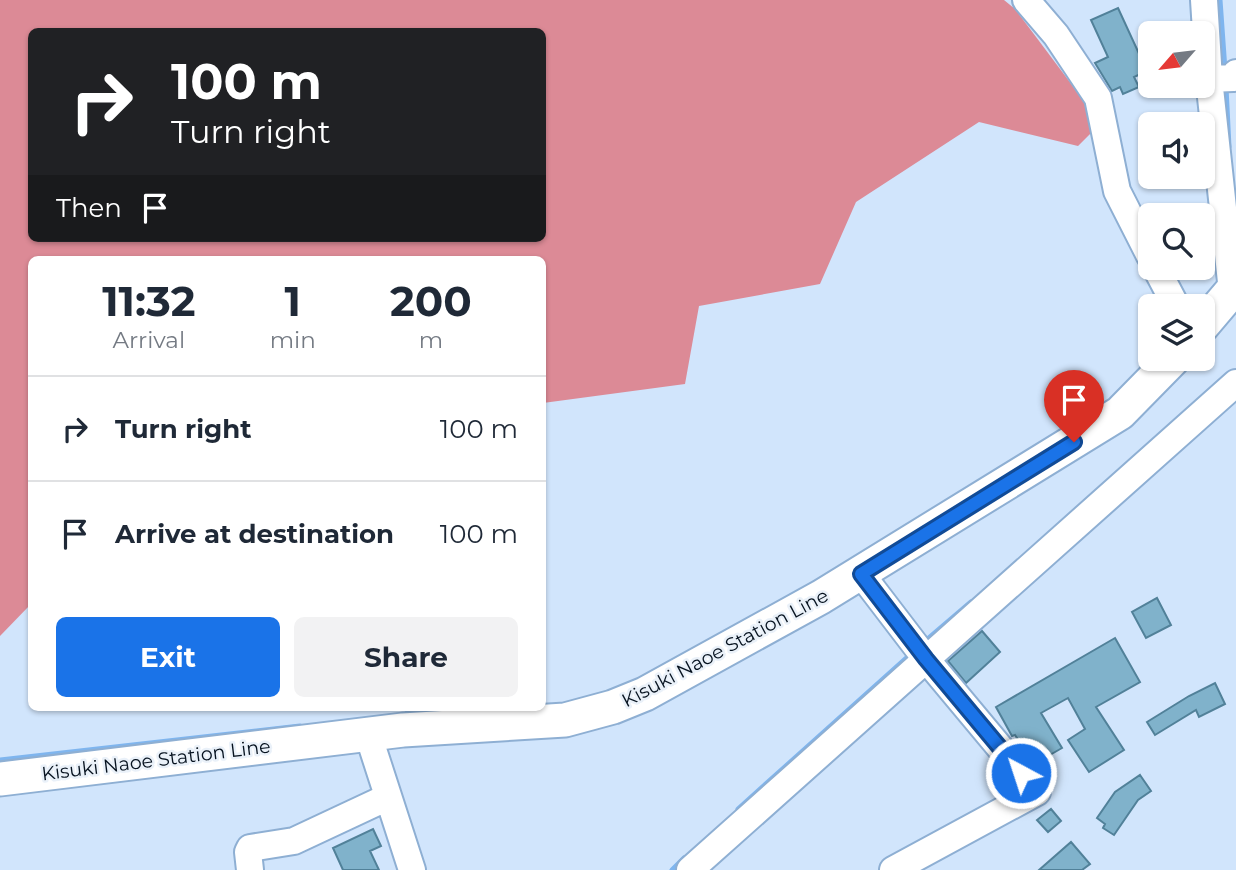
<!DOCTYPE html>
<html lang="en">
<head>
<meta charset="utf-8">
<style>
	body { margin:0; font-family:Montserrat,sans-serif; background:#f2f2f3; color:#1f2937; height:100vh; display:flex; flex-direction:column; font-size:26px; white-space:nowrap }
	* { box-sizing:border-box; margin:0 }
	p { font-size:23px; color:#747a83 }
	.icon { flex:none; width:38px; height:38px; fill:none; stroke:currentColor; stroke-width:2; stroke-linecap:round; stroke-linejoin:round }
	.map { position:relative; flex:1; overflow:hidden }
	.drawer { position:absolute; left:28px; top:256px; width:518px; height:455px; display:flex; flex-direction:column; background:#fff; border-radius:10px; box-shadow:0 2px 5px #0004 }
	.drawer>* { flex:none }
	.top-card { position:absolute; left:28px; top:28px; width:518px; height:214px; border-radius:10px; box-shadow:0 2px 5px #0004; background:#202124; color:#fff; overflow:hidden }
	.needle { width:46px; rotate:242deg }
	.fabs { position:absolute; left:1138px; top:21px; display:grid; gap:14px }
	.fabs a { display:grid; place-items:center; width:77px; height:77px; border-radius:10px; background:#fff; box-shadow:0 2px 5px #0004; font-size:35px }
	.pin { position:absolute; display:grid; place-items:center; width:60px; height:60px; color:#fff; margin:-72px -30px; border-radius:50% 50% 50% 0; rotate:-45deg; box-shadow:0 0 7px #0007 }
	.pin .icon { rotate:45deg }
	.me { position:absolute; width:77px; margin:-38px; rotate:320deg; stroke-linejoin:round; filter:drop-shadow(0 0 5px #0008) }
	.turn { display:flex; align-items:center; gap:24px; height:147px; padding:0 28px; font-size:32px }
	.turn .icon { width:91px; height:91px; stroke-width:2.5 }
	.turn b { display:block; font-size:49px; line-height:60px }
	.then { display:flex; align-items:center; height:66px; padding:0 28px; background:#0003; gap:14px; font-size:26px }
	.eta { display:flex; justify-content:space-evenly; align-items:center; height:119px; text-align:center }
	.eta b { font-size:42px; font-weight:700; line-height:49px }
	.primary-button { display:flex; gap:14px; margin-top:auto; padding:14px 28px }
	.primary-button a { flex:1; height:80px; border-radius:10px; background:#1a73e8; color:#fff; font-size:28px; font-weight:700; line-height:80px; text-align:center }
	.primary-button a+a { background:#f2f2f3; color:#1f2937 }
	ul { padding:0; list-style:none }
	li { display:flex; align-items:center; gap:21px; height:105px; padding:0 28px; border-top:2px solid #e0e1e3 }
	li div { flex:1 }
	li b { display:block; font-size:26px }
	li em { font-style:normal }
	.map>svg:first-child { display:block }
	.forest { fill:#dc8a96; fill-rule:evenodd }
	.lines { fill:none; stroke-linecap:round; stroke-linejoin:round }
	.stream { stroke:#7fb5ee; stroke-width:5 }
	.building { fill:#80b2cb; stroke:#518199; stroke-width:2 }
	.minor-casing { stroke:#8eafd3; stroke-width:30 }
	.major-casing { stroke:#8eafd3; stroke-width:37 }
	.minor { stroke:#fff; stroke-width:26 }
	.major { stroke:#fff; stroke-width:33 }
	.route-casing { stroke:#114b97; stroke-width:18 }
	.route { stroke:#1a73e8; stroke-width:12 }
	.labels { text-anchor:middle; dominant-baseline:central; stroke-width:5; stroke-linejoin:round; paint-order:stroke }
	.street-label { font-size:19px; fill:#06121f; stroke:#eaf1f9 }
</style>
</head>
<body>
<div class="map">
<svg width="1236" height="870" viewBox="0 0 1236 870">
	<rect width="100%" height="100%" fill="#d1e5fc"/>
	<path class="forest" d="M 0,0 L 1004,0 L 1015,9 L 1084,101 L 1092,132 L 1078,146 L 979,122 L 856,202 L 820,284 L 699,306 L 685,384 L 543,403 L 542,259 L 32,259 L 32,545 L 28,549 L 31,556 L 31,604 L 0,636 ZM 32,32 L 542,32 L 542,238 L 32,238 Z"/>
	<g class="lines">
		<path class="stream" d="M 1220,0 L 1225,70
			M 1226,87 L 1229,147
			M 923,643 L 971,602
			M 407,713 L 484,707
			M 0,760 L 300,726
			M 738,809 L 913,652
			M 672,870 L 684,858"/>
	</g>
	<path class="building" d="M 1118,8 L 1147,71 L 1134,77 L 1139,87 L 1123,94 L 1120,87 L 1112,91 L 1095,63 L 1108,57 L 1091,20 Z
		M 1157,598 L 1171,625 L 1146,638 L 1132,612 Z
		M 982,631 L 1000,652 L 966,683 L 948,661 Z
		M 1115,638 L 1140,682 L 1096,707 L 1124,750 L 1089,772 L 1068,740 L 1085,729 L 1068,698 L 1041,713 L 1062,748 L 1034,764 L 1015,735 L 1012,736 L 996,707 Z
		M 1215,683 L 1225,704 L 1199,717 L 1196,710 L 1155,735 L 1147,722 L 1189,696 Z
		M 1140,775 L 1151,791 L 1138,800 L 1114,835 L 1103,828 L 1105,824 L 1097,818 L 1115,792 Z
		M 1051,809 L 1061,821 L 1048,832 L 1037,820 Z
		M 373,829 L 381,846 L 370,851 L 379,870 L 343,870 L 333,848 Z
		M 1071,842 L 1090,864 L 1082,870 L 1039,870 Z"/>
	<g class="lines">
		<g class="minor-casing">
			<path id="minor" d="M 1026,0 L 1056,35 L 1098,98 L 1117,191 L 1150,256
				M 1204,0 L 1209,79 L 1232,291
				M 1209,79 L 1233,78 L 1236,73
				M 1156,268 L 1176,306
				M 861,574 L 926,659 L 1037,792 L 893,870
				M 368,734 L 412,870
				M 250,870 L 248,852 L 250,848 L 294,841 L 388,797
				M 690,870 L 1236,383"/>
		</g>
		<g class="major-casing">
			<path id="major" d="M 1202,326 L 1236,286
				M 0,779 L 403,730 L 565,720 L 613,707 L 645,694 L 821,597 L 1120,413 L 1173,359"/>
		</g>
		<use href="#minor" class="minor"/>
		<use href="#major" class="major"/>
	</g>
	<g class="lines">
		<g class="route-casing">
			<path id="route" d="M 1021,773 L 926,659 L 861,574 L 1074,442"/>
		</g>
		<use href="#route" class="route"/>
	</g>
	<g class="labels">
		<g class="street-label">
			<text transform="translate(725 648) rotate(-28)">Kisuki Naoe Station Line</text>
			<text transform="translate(156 760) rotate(-7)">Kisuki Naoe Station Line</text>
		</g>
	</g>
</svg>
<div class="fabs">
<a><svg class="needle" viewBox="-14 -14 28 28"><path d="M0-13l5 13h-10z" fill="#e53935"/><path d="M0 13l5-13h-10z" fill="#747a83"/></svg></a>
<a><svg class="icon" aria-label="sound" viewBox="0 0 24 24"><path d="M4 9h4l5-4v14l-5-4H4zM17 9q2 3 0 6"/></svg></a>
<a><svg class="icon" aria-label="search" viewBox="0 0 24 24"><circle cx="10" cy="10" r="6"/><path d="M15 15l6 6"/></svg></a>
<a><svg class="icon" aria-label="layers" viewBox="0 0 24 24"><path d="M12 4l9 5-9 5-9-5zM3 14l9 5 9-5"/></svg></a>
</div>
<div class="pin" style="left:1074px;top:442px;background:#d93025"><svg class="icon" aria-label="arrive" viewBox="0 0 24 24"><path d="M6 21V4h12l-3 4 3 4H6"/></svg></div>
<svg class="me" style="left:1021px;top:773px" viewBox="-20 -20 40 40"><circle r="17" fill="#1a73e8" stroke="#fff" stroke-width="3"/><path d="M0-11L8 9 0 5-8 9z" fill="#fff"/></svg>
<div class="top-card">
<div class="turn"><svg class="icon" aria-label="right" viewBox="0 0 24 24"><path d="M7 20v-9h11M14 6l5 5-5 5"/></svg><div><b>100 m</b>Turn right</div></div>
<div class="then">Then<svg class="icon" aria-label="arrive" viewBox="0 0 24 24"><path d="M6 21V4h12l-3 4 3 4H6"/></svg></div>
</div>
<section class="drawer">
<div class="eta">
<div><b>11:32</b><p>Arrival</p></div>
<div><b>1</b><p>min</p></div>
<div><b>200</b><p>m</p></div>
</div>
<ul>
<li><svg class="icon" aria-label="right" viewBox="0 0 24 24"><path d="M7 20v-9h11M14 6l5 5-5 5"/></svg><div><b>Turn right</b></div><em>100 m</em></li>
<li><svg class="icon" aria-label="arrive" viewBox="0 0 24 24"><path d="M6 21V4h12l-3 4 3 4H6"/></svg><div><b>Arrive at destination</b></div><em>100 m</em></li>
</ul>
<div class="primary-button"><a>Exit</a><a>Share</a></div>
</section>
</div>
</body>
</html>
